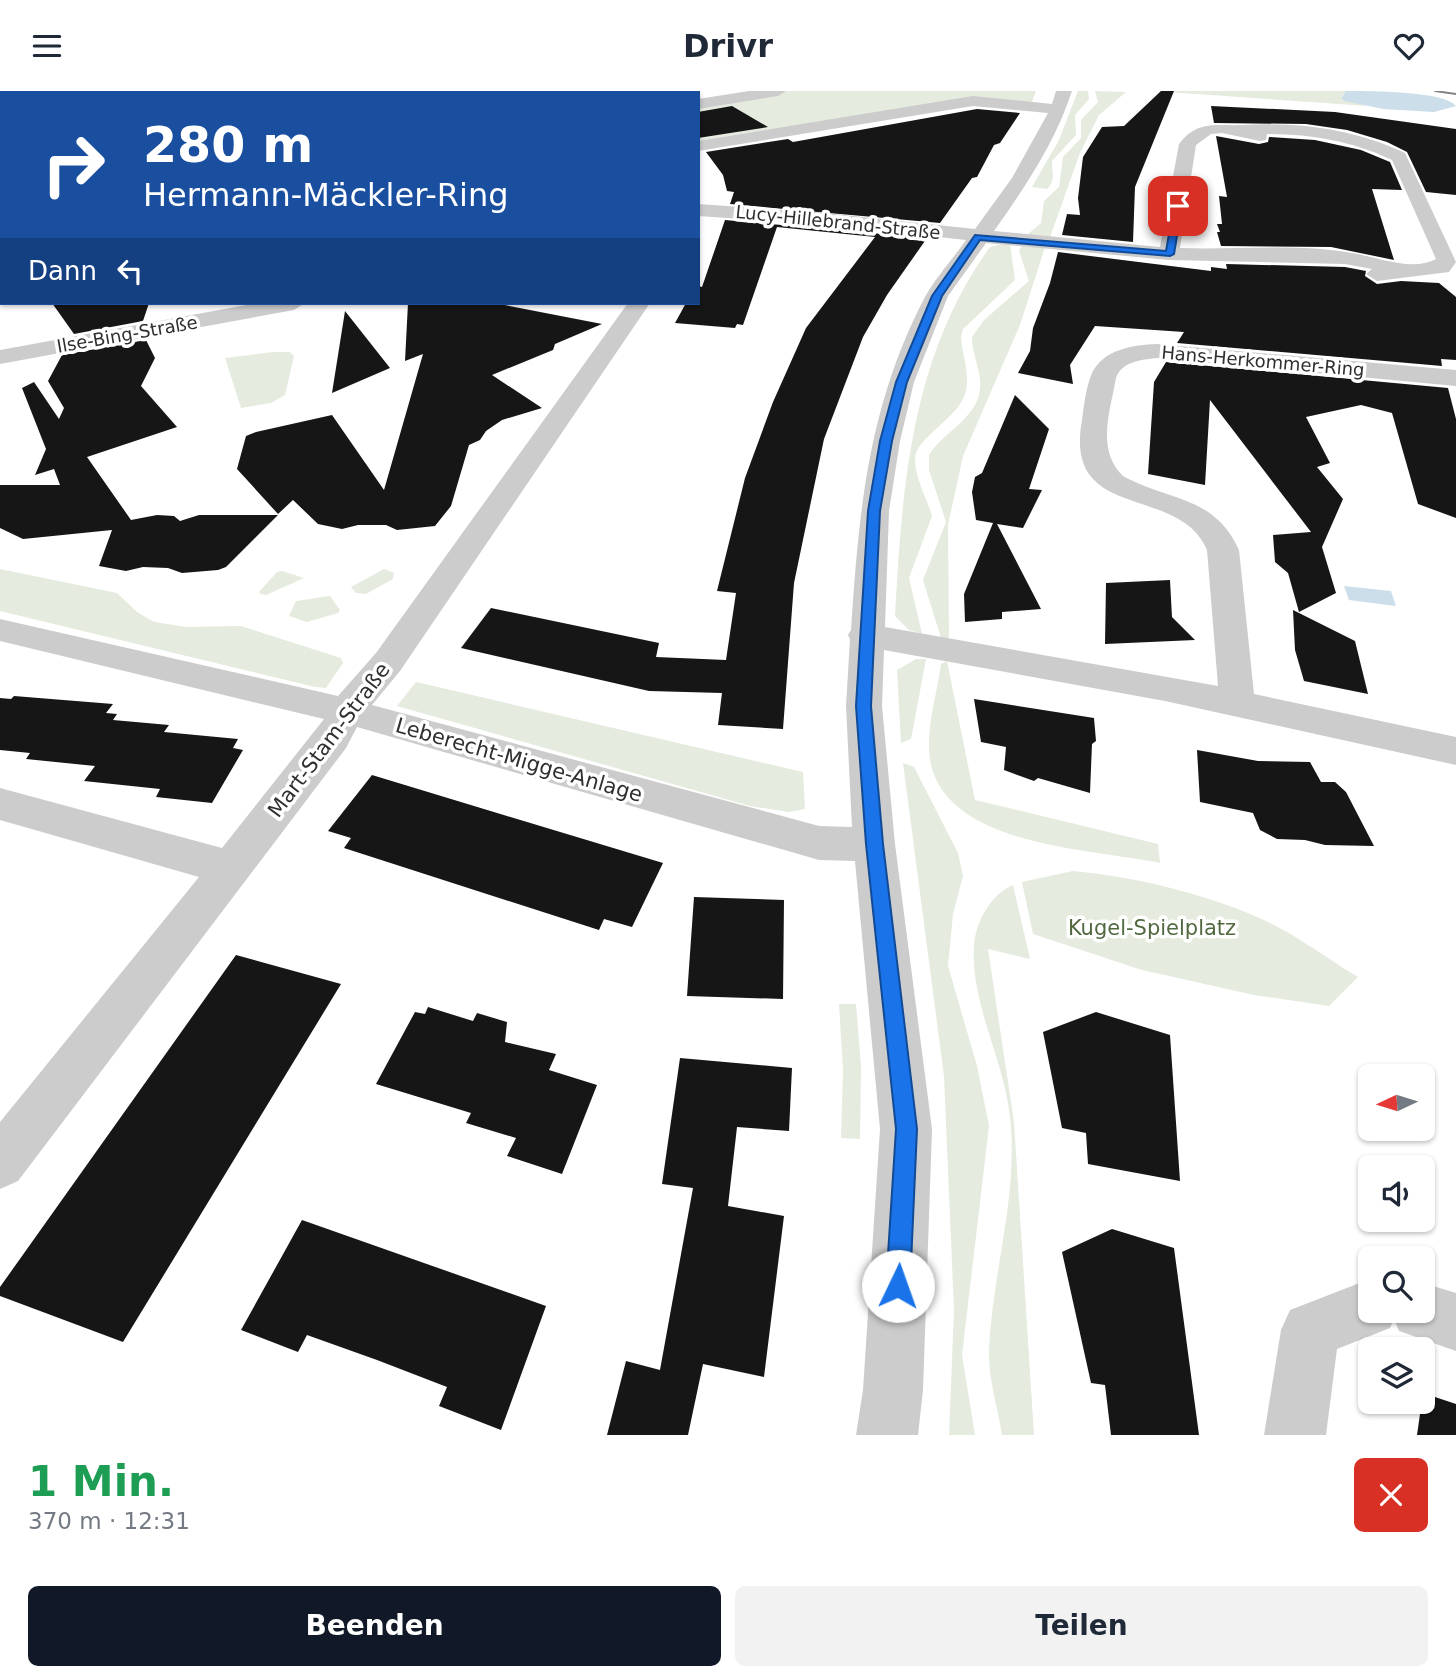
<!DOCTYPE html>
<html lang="de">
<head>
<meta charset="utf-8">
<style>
	body { margin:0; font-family:"DejaVu Sans",sans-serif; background:#f2f2f3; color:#1f2937; height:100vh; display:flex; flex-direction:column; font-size:26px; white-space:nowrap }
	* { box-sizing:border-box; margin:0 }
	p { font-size:23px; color:#747a83 }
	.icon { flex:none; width:38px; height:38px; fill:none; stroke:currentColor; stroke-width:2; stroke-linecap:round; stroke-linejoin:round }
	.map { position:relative; height:1344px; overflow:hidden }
	.drawer { display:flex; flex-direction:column; background:#fff; flex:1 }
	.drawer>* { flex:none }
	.guide { position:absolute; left:0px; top:0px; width:700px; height:214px; box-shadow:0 2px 5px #0004; background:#1a4fa0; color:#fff; overflow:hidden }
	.needle { width:46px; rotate:266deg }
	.controls { position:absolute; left:1358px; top:973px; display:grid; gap:14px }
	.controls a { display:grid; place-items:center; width:77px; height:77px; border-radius:10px; background:#fff; box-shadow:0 2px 5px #0004; font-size:35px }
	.pin { position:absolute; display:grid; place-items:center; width:60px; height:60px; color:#fff; margin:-30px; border-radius:14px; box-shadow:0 4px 10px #0006 }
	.me { position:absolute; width:77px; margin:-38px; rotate:3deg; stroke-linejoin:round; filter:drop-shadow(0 0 5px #0008) }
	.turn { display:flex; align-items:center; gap:24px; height:147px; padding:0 28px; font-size:32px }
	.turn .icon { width:91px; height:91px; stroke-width:2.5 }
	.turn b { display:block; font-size:49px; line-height:60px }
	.then { display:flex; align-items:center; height:66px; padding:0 28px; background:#0003; gap:14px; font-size:26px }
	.round { display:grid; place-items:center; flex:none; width:74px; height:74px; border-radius:10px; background:#f2f2f3 }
	.headline { display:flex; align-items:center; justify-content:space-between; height:119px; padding:0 28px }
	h1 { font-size:42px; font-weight:700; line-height:52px; color:#1e9e55 }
	.button { display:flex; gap:14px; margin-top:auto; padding:14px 28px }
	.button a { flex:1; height:80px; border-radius:10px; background:#111827; color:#fff; font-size:28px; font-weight:700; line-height:80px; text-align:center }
	.button a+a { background:#f2f2f3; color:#1f2937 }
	header { display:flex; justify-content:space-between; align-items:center; height:91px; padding:0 28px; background:#fff; font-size:32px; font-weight:700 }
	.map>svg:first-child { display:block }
	.green { fill:#e5ebde }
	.water { fill:#cbdeea }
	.building { fill:#161616 }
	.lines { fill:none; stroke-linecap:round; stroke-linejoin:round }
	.minor { fill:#ccc; fill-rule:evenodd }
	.tram { stroke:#848484; stroke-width:2 }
	.route { fill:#1a73e8; stroke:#114b97; stroke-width:2 }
	.labels { text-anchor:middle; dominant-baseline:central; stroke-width:7; stroke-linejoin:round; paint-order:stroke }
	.far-street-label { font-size:18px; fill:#2f2f2f; stroke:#fff }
	.street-label { font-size:21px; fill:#2f2f2f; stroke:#fff }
	.park-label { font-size:21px; fill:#52683f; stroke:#fff }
</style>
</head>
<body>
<header><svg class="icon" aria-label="menu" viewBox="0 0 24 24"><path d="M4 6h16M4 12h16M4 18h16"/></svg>Drivr<svg class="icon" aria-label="heart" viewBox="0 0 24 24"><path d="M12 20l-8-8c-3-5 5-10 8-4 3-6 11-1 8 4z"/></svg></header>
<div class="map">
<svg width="1456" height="1344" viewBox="0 0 1456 1344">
	<rect width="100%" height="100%" fill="#fff"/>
	<path class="green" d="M 787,0 L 1036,0 L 1032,11 L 942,11 L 698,50 L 698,15 Z
		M 1078,0 L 1088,0 L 1089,8 L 1075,24 L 1076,44 L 1052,70 C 1052,82 1056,89 1047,98 L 1032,96 L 1059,49 Z
		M 1095,0 L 1126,1 L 1099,24 L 1080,62 L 1049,149 L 1027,144 L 1041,132 L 1044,110 L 1059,96 L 1063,66 L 1081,47 L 1081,29 L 1098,11 Z
		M 1153,0 L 1346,0 L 1341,6 L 1367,15 Z
		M 1002,153 L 1010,153 L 1015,189 L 963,238 L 961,246 C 962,263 970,283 966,300 C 960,327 915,346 915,368 C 915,388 927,407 932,425 L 909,487 L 922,543 L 909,539 L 895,525 C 902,396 911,265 990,156 Z
		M 1022,154 L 1045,156 L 1020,234 L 963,365 L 948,434 L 949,547 L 941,547 L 923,489 L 946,431 L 929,379 L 929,364 C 944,339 984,325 980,289 C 979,275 972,262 972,246 L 984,229 L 1029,190 L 1019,160 Z
		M 273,261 L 290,261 L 294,265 L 285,304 L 271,312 L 241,317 L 225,267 Z
		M 0,478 L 117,502 L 137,521 L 154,531 L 187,536 L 241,535 L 341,567 L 343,572 L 326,597 L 315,596 L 0,520 Z
		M 384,478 L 394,482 L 393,488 L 366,503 L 356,502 L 351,496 Z
		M 282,480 L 304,487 L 266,504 L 261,503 L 259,501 L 277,481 Z
		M 330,505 L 340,519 L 338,522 L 307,531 L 289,525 L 296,510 Z
		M 916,568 L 926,568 L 911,648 L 901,652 L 897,579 Z
		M 947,570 L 975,709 L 1158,753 L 1160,772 C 1093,758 951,756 931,674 C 924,641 937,605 941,573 Z
		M 416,591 L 803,681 L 805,718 L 789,721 L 750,715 L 397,615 Z
		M 903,672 L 914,676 L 958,762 L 963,785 L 953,823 L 948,875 L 977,975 L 989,1035 L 962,1264 L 975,1344 L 949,1344 L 954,1219 L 944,985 Z
		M 1073,780 C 1136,786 1208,803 1266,830 C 1298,845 1328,868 1358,886 L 1329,915 L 1254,904 L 1142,879 L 1033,843 L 1022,791 Z
		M 1013,794 L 1030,868 L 988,858 L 1014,1031 L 1034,1344 L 1002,1344 C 998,1317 988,1287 989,1260 C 992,1182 1019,1103 1010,1026 C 1004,968 970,912 974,854 C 976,831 990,804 1013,794 Z
		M 839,913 L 856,913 L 861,976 L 860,1048 L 841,1047 L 843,980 Z"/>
	<path class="water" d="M 1346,0 C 1368,0 1445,0 1456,15 L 1434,21 L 1383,18 L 1345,10 L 1341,7 Z
		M 1344,495 L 1391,500 L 1396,515 L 1349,509 Z"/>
	<path class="building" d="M 1161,0 L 1174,0 L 1135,96 L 1133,151 L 1062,144 L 1067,123 L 1080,124 L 1078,107 L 1083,66 L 1102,36 L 1124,35 Z
		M 732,15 L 768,36 L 698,47 L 698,21 Z
		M 1211,15 L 1335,21 L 1456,38 L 1456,104 L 1426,101 L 1407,61 L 1387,51 L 1347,39 L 1306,33 L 1214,32 Z
		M 977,18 L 1020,22 L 1000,52 L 994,54 L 977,86 L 972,87 L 940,132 L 730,113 L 734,101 L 727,100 L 723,84 L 706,61 L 788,48 L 793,51 Z
		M 1216,45 L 1259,53 L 1268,51 L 1269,46 L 1315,49 L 1361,59 L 1390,71 L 1402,99 L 1372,98 L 1394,169 L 1331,156 L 1221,155 L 1217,141 L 1220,141 L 1217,133 L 1222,133 L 1219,105 L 1227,106 Z
		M 725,129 L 927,147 L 887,204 L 863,246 L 824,348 L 794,492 L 783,638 L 718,634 L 722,602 L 649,600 L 461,557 L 491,517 L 659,552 L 656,566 L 726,569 L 736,502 L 717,500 L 745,387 L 773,311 L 806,237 L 875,146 L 777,136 L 743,234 L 737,233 L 735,237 L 675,232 L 686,212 L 698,212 L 698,195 L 702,196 Z
		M 1058,161 L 1211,180 L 1211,176 L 1227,178 L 1226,173 L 1345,176 L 1366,180 L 1365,185 L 1377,193 L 1401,190 L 1439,192 L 1456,206 L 1456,269 L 1441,268 L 1442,275 L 1177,252 L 1184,241 L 1095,235 L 1070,274 L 1073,293 L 1018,282 L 1030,260 L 1033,237 L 1050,192 Z
		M 52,212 L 149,212 L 143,230 L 74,243 Z
		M 408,212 L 494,212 L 602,233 L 555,253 L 553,259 L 492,284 L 542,317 L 502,329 L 486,340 L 480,349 L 469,354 L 451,415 L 435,435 L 397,439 L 386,434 L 358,434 L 342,438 L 318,433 L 293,409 L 278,423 L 237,378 L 246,345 L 256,341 L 332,324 L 384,399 L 423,263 L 405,270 Z
		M 345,220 L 390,277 L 332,302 Z
		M 146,249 L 155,267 L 141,295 L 177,336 L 87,366 L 131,429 L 157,424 L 174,425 L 180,430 L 199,424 L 278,424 L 226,476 L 218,479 L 182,482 L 168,477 L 143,476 L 126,480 L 99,475 L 112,439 L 23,448 L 0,437 L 0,394 L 60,394 L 54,378 L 35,384 L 46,358 L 22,297 L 34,291 L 59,328 L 64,317 L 48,290 L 62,264 Z
		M 1166,271 L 1448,297 L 1456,328 L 1456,427 L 1418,413 L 1392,322 L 1361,314 L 1306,326 L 1330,372 L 1317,376 L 1343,408 L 1322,456 L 1336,502 L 1299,521 L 1288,482 L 1275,471 L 1273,444 L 1311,441 L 1210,309 L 1205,394 L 1148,383 L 1154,291 Z
		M 1015,304 L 1049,338 L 1029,398 L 1042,399 L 1023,437 L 997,433 L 1041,518 L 1002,521 L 1002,528 L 965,531 L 964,503 L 993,432 L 976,429 L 972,401 L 975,386 L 982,382 Z
		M 1170,489 L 1172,526 L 1195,549 L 1105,553 L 1106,492 Z
		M 1293,519 L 1355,550 L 1368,603 L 1304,590 L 1295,559 Z
		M 14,605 L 113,613 L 106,622 L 117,623 L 113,629 L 169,634 L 164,641 L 238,648 L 233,657 L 243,659 L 212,712 L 156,706 L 160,698 L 84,690 L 95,675 L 26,668 L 30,662 L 0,659 L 0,607 L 11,608 Z
		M 974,608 L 1094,627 L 1096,650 L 1092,653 L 1090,702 L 1038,687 L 1034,690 L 1004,679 L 1006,656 L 981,651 Z
		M 1197,659 L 1258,670 L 1310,671 L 1321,691 L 1335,691 L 1346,701 L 1374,755 L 1325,754 L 1305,749 L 1277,748 L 1260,739 L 1253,722 L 1200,711 Z
		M 372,684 L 507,725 L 663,772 L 632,836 L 604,828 L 599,839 L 344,757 L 351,747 L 328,740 Z
		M 694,806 L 784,809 L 783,908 L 687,905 Z
		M 236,864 L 341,893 L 123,1251 L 0,1205 L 0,1196 Z
		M 428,916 L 473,930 L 477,922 L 507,931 L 505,951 L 556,963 L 549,979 L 597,994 L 562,1083 L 507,1065 L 516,1047 L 466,1032 L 471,1022 L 376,993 L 415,921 L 425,923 Z
		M 1096,921 L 1170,944 L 1180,1090 L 1088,1073 L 1086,1042 L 1062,1037 L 1043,941 Z
		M 680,967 L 792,977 L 789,1040 L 737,1036 L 728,1115 L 784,1125 L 764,1286 L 703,1273 L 688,1344 L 607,1344 L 626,1270 L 660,1279 L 693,1097 L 662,1093 Z
		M 302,1129 L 546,1215 L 501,1339 L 439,1315 L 447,1296 L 377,1269 L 307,1244 L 298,1261 L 241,1239 Z
		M 1112,1138 L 1174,1157 L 1199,1344 L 1111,1344 L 1105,1294 L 1091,1292 L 1062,1161 Z
		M 1423,1302 L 1456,1313 L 1456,1344 L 1417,1344 Z"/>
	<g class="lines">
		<path class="minor" d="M 71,0 L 99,0 L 69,2 Z
			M 121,0 L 137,0 L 137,2 L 121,2 Z
			M 583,0 L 599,0 L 601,2 L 584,2 Z
			M 749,0 L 786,0 L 778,5 L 698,18 L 698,8 Z
			M 1056,0 L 1072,0 C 1055,52 1025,96 994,140 L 1160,156 L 1179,53 C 1197,29 1216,35 1242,34 C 1299,31 1354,38 1405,62 L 1456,171 L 1449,181 L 1377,190 L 1366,183 L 1372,178 L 1345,173 L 1169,169 L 986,152 L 948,205 L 914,291 L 900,350 L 889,420 L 885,536 L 1218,595 L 1207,459 C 1179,392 1063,433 1082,329 C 1084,314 1086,296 1092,282 C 1104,258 1133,254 1157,253 L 1456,279 L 1456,295 L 1157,267 C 1141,269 1122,270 1116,287 C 1110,321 1096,359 1123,385 C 1170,411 1214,404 1239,459 L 1254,603 L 1456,646 L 1456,674 L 1165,610 L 884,559 L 882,615 L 895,753 L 932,1038 L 923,1299 L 918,1344 L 856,1344 L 863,1299 L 880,1038 L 855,770 L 819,769 L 357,636 L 346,657 L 18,1090 L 0,1098 L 0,1031 L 199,786 L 0,729 L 0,697 L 222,757 L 324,628 L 0,550 L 0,528 L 338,605 L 376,562 L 628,212 L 650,212 L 400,580 L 372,614 L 819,735 L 852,736 L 846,615 L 850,548 L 848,544 L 851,539 C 859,419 868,315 925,206 C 936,186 953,168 966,149 L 816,133 L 698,125 L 698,113 L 816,121 L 975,138 L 1012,87 L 1048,22 L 973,15 L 698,60 L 698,50 L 973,5 L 1052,13 ZM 1222,42 L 1260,50 L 1266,49 L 1267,43 C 1311,43 1352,50 1392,69 L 1436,168 C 1411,181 1378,166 1352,162 C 1296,152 1237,159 1180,157 L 1196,54 L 1211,43 Z
			M 0,7 L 2,7 L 2,17 L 0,17 Z
			M 0,123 L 2,123 L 2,135 L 0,135 Z
			M 0,159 L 2,159 L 0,172 Z
			M 258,212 L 305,212 L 294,219 L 0,273 L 0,259 Z
			M 1370,1188 L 1370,1220 L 1423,1220 L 1423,1192 L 1456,1202 L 1456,1260 L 1399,1240 L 1394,1228 L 1390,1237 L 1337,1258 L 1326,1344 L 1264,1344 L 1281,1239 L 1290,1219 Z"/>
		<path class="tram" d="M 1435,0 L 1456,3"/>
	</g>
	<path class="route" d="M 1178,112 L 1182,115 L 1174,163 L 1170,165 L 980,149 L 942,205 L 907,291 L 892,350 L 880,420 L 871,615 L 883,753 L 917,1038 L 910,1195 L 906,1203 L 898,1206 L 890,1203 L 886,1195 L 896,1038 L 866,753 L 856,615 L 868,420 L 880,350 L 896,291 L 932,205 L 975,144 L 1166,160 L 1174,115 Z"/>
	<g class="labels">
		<g class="far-street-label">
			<text transform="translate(838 131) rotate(6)">Lucy-Hillebrand-Straße</text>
			<text transform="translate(127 243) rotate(-10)">Ilse-Bing-Straße</text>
			<text transform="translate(1263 270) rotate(5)">Hans-Herkommer-Ring</text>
		</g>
		<g class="street-label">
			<text transform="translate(329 649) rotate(-53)">Mart-Stam-Straße</text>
			<text transform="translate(519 669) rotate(16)">Leberecht-Migge-Anlage</text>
		</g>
		<g class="park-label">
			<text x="1152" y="837">Kugel-Spielplatz</text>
		</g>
	</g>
</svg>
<div class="controls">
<a><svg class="needle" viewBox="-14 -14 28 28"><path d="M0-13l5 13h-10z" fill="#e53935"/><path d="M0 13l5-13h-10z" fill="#747a83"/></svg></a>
<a><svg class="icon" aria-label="sound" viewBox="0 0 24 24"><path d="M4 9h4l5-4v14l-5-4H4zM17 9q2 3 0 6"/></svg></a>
<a><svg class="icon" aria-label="search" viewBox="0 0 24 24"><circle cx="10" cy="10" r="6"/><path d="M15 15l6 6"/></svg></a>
<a><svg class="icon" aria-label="layers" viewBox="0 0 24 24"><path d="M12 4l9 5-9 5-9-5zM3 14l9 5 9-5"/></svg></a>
</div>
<div class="pin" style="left:1178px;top:115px;background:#d93025"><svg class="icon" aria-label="arrive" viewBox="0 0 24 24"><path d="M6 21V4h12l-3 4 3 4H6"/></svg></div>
<svg class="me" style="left:898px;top:1195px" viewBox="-20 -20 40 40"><circle r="19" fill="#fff"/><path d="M0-13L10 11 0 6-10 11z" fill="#1a73e8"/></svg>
<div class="guide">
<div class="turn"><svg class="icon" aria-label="right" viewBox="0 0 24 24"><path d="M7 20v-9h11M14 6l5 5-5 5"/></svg><div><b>280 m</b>Hermann-Mäckler-Ring</div></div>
<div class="then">Dann<svg class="icon" aria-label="left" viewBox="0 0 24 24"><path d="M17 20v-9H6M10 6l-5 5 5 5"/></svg></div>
</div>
</div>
<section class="drawer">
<div class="headline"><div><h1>1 Min.</h1><p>370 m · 12:31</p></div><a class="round" style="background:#d93025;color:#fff"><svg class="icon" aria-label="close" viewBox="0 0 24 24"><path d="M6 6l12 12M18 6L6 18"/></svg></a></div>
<div class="button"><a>Beenden</a><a>Teilen</a></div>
</section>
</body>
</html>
